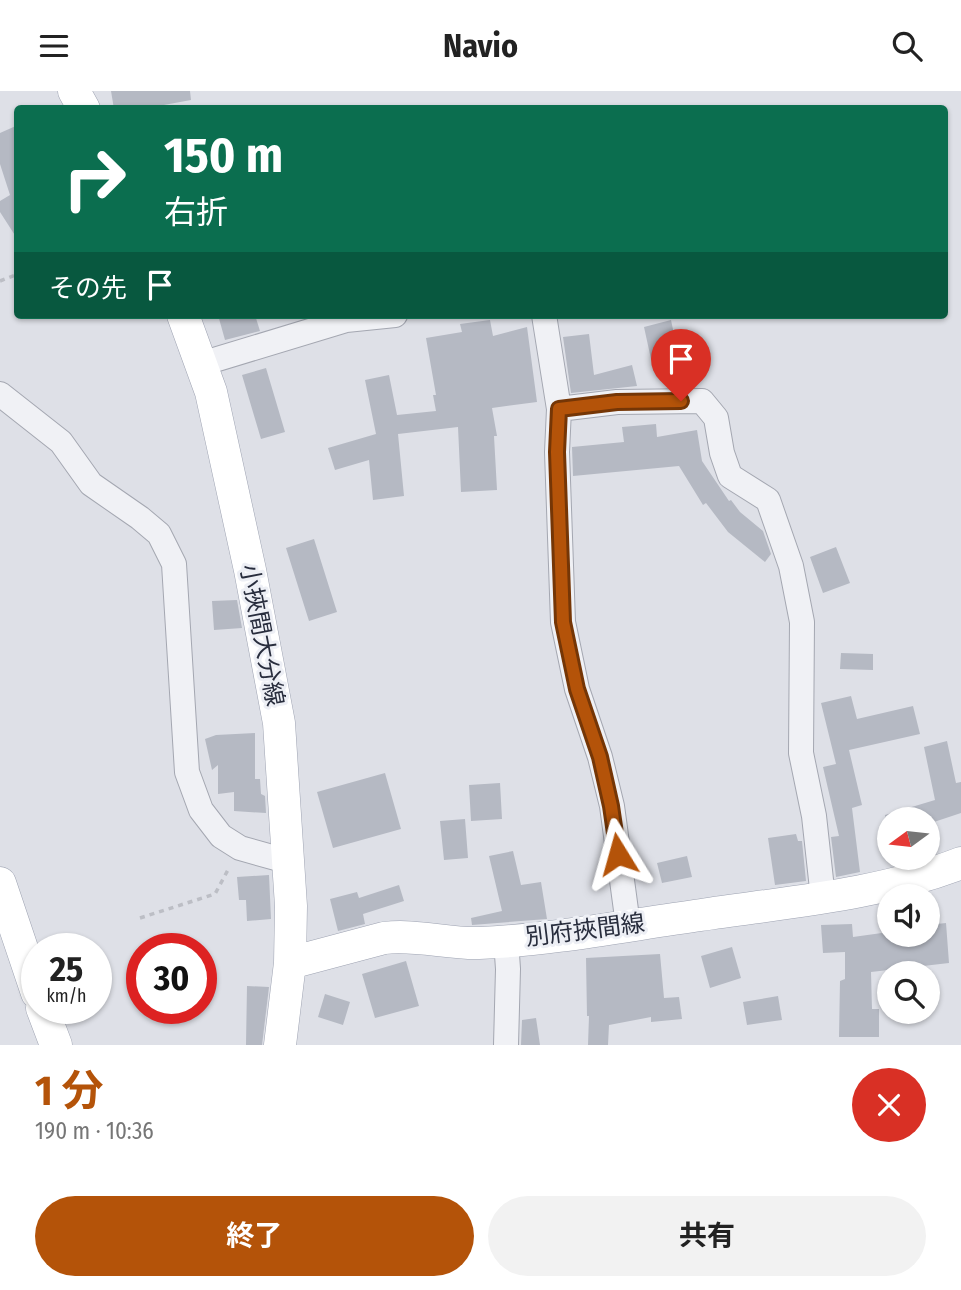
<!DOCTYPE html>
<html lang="ja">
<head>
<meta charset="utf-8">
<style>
	body { margin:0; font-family:"Fira Sans Condensed","Noto Sans JP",sans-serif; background:#f2f2f2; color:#222; height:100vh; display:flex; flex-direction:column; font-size:26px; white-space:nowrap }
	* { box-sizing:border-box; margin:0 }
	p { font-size:23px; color:#767676 }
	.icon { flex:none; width:38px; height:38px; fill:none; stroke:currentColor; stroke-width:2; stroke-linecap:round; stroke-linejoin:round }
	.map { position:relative; height:954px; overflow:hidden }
	.drawer { display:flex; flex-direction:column; background:#fff; flex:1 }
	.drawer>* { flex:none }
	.hud { position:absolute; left:14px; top:14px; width:934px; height:214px; border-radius:7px; box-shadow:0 2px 5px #0004; background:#0b6e4f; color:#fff; overflow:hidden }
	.needle { width:46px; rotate:255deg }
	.tools { position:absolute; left:877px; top:716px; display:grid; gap:14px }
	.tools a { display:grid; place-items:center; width:63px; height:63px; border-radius:50%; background:#fff; box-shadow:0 2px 5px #0004; font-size:35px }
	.speed { position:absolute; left:21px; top:842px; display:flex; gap:14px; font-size:35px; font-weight:700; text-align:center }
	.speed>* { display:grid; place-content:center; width:91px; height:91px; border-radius:50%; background:#fff; box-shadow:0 2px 5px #0004; line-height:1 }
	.speed small { font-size:18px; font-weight:400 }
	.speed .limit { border:10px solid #d22; background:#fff; color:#111 }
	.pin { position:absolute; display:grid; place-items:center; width:60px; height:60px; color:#fff; margin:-72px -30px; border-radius:50% 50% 50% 0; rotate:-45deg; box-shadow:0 0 7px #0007 }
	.pin .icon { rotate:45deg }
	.me { position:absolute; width:77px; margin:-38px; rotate:352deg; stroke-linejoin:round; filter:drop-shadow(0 0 5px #0008) }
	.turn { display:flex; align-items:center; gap:24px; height:147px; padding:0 35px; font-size:32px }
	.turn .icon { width:91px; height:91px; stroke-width:2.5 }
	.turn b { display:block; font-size:49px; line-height:60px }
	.then { display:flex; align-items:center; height:66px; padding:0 35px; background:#0003; gap:14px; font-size:26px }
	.round { display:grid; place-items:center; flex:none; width:74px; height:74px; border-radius:37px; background:#f2f2f2 }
	.head { display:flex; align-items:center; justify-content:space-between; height:119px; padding:0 35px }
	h1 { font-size:42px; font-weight:700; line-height:52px; color:#b45309 }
	.action { display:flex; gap:14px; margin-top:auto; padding:14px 35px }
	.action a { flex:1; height:80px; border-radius:42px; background:#b45309; color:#fff; font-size:28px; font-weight:700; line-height:80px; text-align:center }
	.action a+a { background:#f2f2f2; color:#222 }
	header { display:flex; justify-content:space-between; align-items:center; height:91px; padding:0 35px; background:#fff; font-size:32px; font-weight:700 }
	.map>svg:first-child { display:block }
	.building { fill:#b5b9c3 }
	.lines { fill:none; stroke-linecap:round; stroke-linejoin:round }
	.minor-casing { stroke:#a4a7b1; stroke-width:26 }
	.major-casing { stroke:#9ea3b2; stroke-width:33 }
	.path { stroke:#bcbec5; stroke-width:3.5; stroke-dasharray:5 5; stroke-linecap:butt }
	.minor { stroke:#f0f1f5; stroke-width:24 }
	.major { stroke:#fff; stroke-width:32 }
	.route-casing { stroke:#753606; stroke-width:18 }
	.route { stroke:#b45309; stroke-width:12 }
	.labels { text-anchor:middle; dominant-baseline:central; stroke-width:6; stroke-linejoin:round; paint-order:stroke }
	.street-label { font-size:24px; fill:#282d3d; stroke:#edeff5 }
</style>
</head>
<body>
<header><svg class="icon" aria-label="menu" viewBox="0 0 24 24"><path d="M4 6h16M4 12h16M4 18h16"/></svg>Navio<svg class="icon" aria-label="search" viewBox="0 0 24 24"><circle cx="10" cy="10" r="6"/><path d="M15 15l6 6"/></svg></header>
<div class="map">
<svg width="961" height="954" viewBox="0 0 961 954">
	<rect width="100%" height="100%" fill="#dee0e7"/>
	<path class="building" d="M 111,0 L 190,0 L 191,9 L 142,18 L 114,18 Z
		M 18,34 L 18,149 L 0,121 L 0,110 L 10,104 L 0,73 L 0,42 Z
		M 218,224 L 255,224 L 260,240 L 225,249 Z
		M 490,229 L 493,245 L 527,236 L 537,311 L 492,317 L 497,345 L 494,345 L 497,399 L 461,401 L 458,336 L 398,343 L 404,405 L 373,409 L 369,369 L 335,379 L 328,357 L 376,343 L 365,289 L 389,284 L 397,324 L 436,320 L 433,304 L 436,304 L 426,247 L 462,241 L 460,233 Z
		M 671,229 L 678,262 L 651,268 L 644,236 Z
		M 589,243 L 594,284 L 632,274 L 637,295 L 571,302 L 563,246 Z
		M 266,277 L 285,341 L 261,348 L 242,284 Z
		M 656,333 L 657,346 L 697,339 L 702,370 L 729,410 L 731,409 L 740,421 L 763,440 L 771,463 L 765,471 L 728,441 L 706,412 L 703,414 L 679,375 L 573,385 L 572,356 L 624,351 L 622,336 Z
		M 314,448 L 337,521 L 309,530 L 286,457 Z
		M 836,456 L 850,492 L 823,502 L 810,466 Z
		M 237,509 L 242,537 L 214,539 L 212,510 Z
		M 841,562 L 873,563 L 873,579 L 840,578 Z
		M 851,605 L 857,628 L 913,615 L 920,643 L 849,659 L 862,714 L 852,717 L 860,781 L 836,786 L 831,746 L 839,745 L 823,676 L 836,673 L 821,612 Z
		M 255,642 L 255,688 L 260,688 L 261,703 L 265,705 L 266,722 L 234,720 L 234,701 L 218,703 L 218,674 L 212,679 L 205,648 L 216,644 Z
		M 947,650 L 956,692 L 961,691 L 961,722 L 928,733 L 928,728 L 885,728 L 885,724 L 935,709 L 924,656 Z
		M 385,682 L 401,738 L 333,757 L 317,701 Z
		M 500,692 L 502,728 L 471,730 L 469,694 Z
		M 465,728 L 468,767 L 444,769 L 440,730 Z
		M 796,743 L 798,750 L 802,750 L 806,790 L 775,794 L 768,747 Z
		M 513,760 L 521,794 L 541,791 L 547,828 L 472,834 L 471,827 L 502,820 L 489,765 Z
		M 687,765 L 692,786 L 662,792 L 657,772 Z
		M 269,784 L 271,828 L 247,830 L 246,809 L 239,809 L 237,786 Z
		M 399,794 L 404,810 L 363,823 L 365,833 L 338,840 L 330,808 L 357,801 L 359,807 Z
		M 946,832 L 949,872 L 871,881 L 872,918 L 879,918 L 879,946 L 839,946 L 840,890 L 845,888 L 845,861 L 823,862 L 821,834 L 852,833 L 853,846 L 889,841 L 889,844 L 928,844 L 928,834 Z
		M 732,856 L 741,887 L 710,897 L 701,865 Z
		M 660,863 L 664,907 L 679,906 L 682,928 L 651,931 L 651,926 L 609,934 L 608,954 L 588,954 L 589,925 L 587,925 L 586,867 Z
		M 406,870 L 419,915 L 375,927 L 362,883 Z
		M 247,895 L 269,896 L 262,954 L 246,954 Z
		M 325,903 L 350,911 L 343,934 L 318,926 Z
		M 778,905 L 782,929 L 747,934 L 743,911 Z
		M 536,927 L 540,954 L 521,954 L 522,929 Z"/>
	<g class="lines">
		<g class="minor-casing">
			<path id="minor" d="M 544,224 L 559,318 L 557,361 L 563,531 L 577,598 L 600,666 L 612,715 L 628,834
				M 201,273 L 346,229 L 395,224
				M 0,303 L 61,351 L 91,393 L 140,427 L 159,443 L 174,473 L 187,681 L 201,719 L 221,745 L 240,757 L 290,771
				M 559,318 L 617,311 L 702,310 L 716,327 L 722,362 L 730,385 L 768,409 L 791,475 L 802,531 L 801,662 L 814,725 L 823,807
				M 506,849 L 508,878 L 506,954"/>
		</g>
		<g class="major-casing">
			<path id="major" d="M 74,0 L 84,18
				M 183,224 L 211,301 L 250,479 L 279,632 L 291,815 L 290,872 L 280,954
				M 0,792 L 37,902
				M 290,872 L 384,847 C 416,843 448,853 479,852 C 554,849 628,834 701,824 C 788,811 879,804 961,772
				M 42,917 L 56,954"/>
		</g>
		<path class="path" d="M 0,190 L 18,183
			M 140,827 L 215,803 L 229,777"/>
		<use href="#minor" class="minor"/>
		<use href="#major" class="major"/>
	</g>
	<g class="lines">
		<g class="route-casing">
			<path id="route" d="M 618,763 L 611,715 L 600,666 L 577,598 L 563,531 L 557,361 L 559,318 L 617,311 L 681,310"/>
		</g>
		<use href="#route" class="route"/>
	</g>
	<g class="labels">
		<g class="street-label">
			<text transform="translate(262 544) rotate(79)">小挾間大分線</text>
			<text transform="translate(585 839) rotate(-7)">別府挾間線</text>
		</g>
	</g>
</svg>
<div class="tools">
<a><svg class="needle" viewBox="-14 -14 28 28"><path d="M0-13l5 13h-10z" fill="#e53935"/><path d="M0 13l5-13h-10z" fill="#767676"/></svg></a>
<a><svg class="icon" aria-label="sound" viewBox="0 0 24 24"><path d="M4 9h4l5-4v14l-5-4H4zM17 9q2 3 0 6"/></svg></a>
<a><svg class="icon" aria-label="search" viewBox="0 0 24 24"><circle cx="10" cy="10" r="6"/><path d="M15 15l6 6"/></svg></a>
</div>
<div class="speed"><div>25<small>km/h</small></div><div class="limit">30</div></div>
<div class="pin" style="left:681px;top:310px;background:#d93025"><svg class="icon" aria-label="arrive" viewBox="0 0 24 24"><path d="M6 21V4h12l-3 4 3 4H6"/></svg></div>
<svg class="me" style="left:618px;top:763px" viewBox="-20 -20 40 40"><path d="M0-17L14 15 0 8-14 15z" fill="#b45309" stroke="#fff" stroke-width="4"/></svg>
<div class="hud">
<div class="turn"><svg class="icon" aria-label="right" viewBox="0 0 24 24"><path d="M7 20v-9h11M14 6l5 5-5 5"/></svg><div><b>150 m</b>右折</div></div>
<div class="then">その先<svg class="icon" aria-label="arrive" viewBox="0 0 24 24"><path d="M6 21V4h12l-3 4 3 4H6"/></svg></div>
</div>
</div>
<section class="drawer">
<div class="head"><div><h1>1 分</h1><p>190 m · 10:36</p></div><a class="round" style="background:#d93025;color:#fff"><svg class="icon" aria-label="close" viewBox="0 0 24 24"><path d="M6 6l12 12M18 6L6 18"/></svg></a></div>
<div class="action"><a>終了</a><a>共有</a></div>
</section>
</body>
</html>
